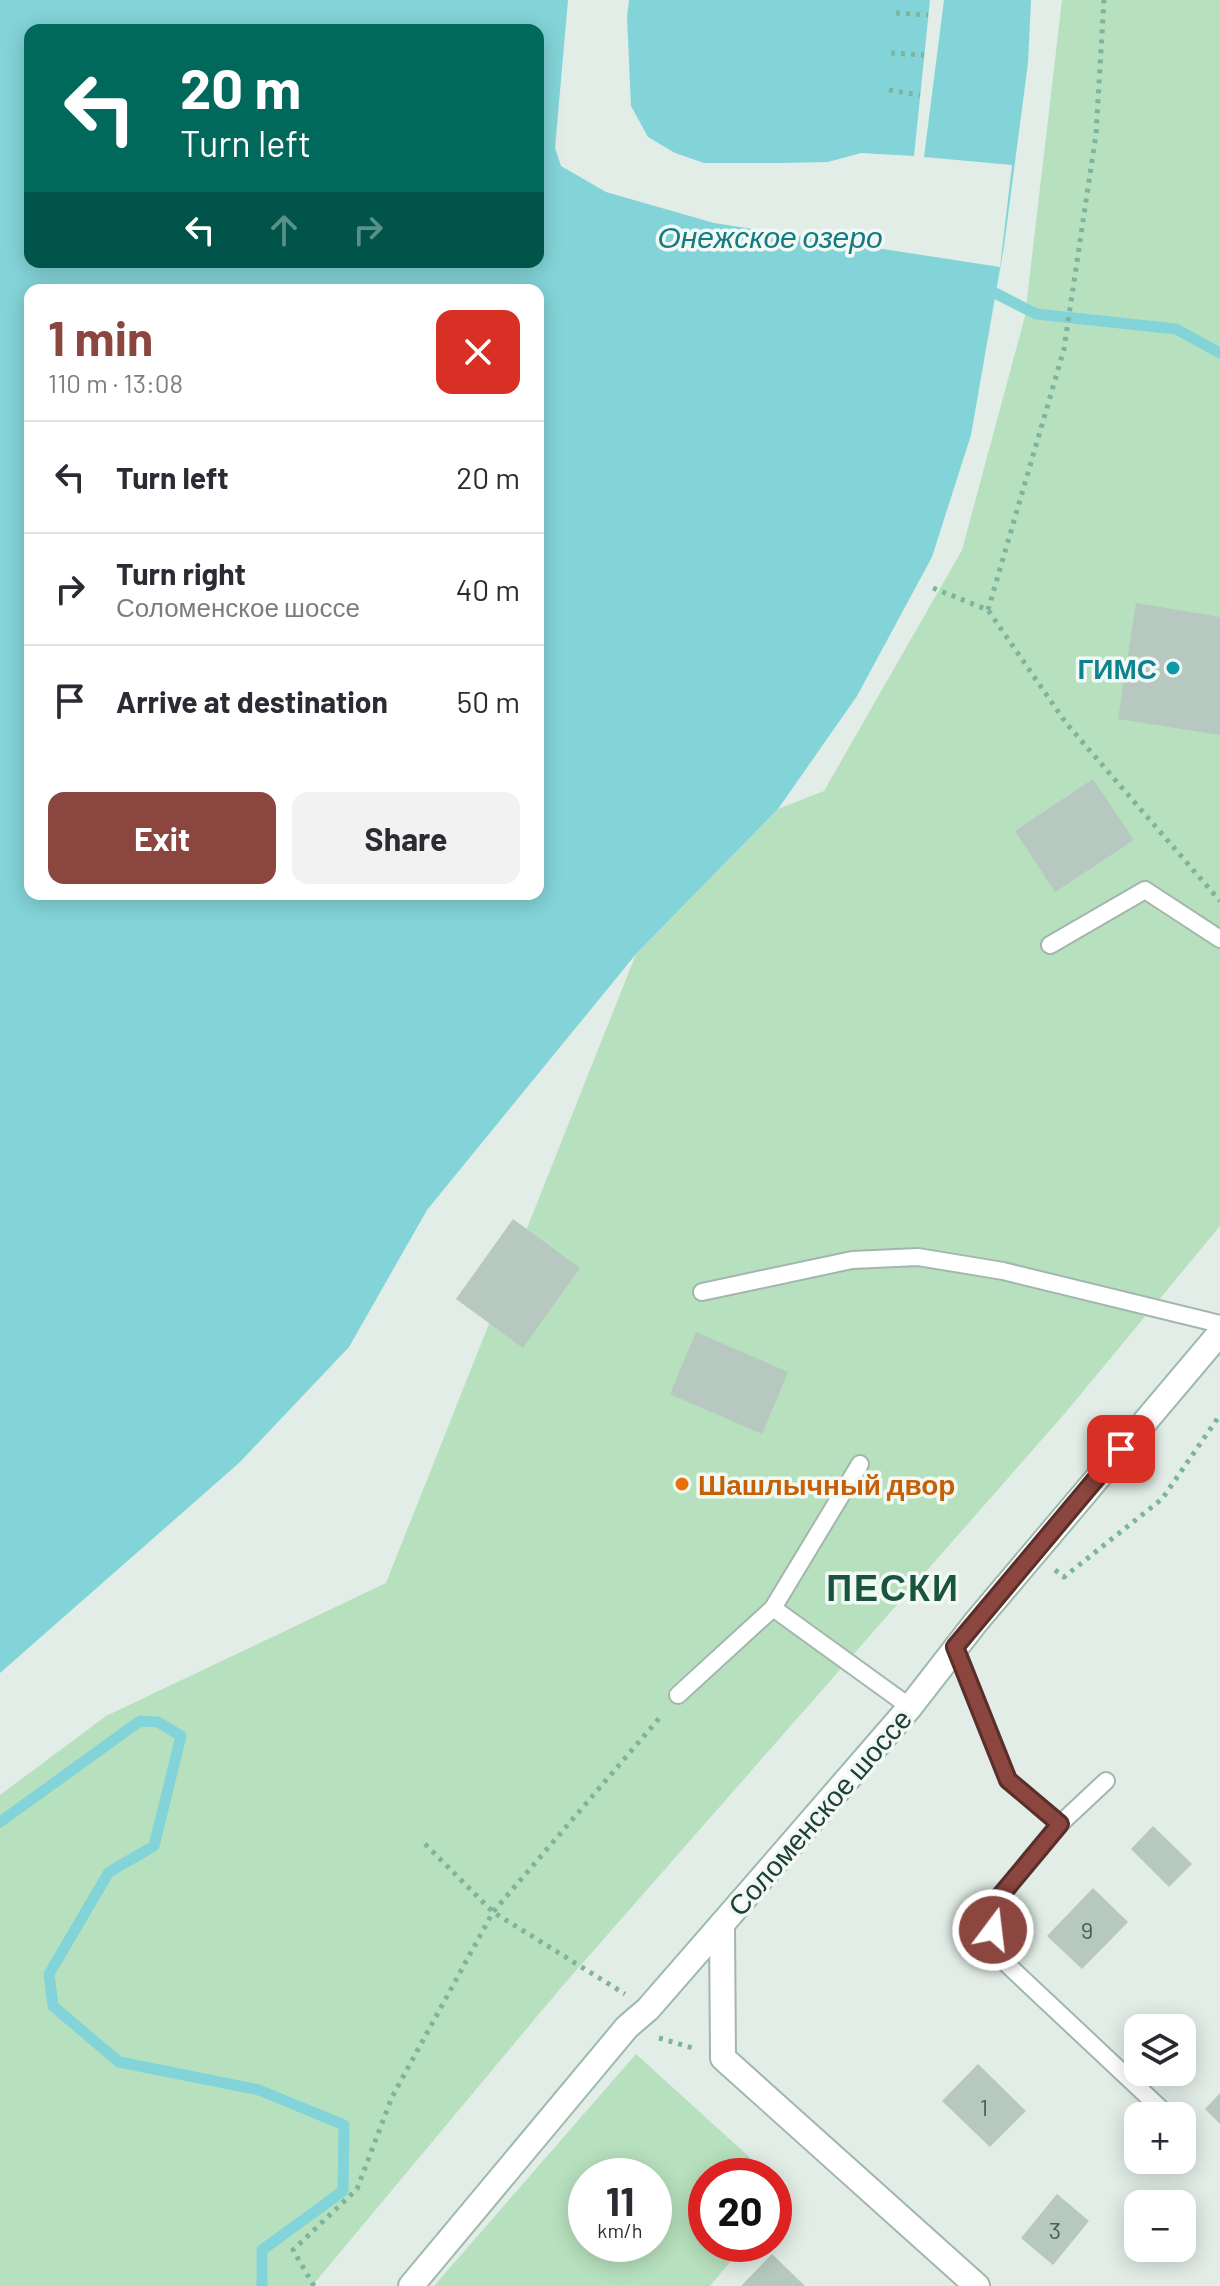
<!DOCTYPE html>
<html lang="en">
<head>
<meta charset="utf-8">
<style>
	body { margin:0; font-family:Barlow,sans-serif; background:#f2f2f3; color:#2b2b33; height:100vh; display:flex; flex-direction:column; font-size:30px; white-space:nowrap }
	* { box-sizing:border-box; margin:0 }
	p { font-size:26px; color:#7c7c81 }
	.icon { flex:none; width:44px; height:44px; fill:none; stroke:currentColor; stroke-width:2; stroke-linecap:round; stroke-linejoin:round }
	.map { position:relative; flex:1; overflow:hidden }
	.drawer { position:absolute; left:24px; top:284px; width:520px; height:616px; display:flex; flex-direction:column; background:#fff; border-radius:16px; box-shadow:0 4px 20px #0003 }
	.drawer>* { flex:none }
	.hud { position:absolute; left:24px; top:24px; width:520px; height:244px; border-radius:16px; box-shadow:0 4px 20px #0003; background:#00695c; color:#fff; overflow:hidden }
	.buttons { position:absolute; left:1124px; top:2014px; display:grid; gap:16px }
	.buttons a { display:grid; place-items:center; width:72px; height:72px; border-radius:16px; background:#fff; box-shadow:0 4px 20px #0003; font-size:40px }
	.speed { position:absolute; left:568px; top:2158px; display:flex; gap:16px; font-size:40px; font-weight:700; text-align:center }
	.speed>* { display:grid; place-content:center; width:104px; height:104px; border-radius:50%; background:#fff; box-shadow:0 4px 20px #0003; line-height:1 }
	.speed small { font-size:20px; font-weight:400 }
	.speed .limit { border:12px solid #d22; background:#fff; color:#111 }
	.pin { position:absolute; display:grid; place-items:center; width:68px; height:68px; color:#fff; margin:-34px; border-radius:16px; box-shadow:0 4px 12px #0006 }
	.me { position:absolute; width:88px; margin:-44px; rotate:15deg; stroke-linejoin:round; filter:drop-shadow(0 0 6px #0008) }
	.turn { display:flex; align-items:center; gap:28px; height:168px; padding:0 24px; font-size:36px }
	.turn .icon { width:104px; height:104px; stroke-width:2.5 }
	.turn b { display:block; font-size:56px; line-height:68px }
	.lanes { display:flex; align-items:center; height:76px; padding:0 24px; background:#0003; justify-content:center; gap:40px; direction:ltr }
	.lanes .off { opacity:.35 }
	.round { display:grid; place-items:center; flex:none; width:84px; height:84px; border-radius:16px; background:#f2f2f3 }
	.headline { display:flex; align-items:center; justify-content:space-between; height:136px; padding:0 24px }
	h1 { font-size:48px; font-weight:700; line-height:60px; color:#8a463f }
	.cta { display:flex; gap:16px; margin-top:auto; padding:16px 24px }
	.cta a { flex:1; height:92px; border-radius:16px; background:#8a463f; color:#fff; font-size:32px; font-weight:700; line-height:92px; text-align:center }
	.cta a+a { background:#f2f2f3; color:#2b2b33 }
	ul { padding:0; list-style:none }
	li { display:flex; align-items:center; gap:24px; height:112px; padding:0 24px; border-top:2px solid #e1e1e2 }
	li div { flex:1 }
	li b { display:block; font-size:30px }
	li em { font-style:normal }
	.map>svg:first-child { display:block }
	.green { fill:#b7e1be; fill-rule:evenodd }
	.water { fill:#83d4d8; fill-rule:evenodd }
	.pier { fill:#e1ede6 }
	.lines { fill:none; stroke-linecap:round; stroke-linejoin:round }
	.stream { stroke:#83d4d8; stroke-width:11 }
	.building { fill:#b6c8bf }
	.lane-casing { stroke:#a3b6ad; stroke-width:20 }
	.street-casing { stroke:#a3b6ad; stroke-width:28 }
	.secondary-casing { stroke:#9ebaad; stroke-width:28 }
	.path { stroke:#7eb49d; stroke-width:5; stroke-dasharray:4 6; stroke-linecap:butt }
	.lane { stroke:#fff; stroke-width:16 }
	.street { stroke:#fff; stroke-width:24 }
	.secondary { stroke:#fff; stroke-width:24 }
	.route-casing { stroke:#5a2e29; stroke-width:20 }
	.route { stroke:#8a463f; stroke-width:14 }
	.culture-dot { fill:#0f9aa8; stroke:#f2f9f5; stroke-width:3 }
	.food-dot { fill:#e8710a; stroke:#f2f9f5; stroke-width:3 }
	.labels { text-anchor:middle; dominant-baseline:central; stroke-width:7; stroke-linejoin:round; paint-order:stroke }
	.number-label { font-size:24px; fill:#456257 }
	.culture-label { font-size:28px; font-weight:bold; fill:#0d838f; stroke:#f2f9f5; text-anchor:end }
	.food-label { font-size:28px; font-weight:bold; fill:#c56008; stroke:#f2f9f5; text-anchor:start }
	.street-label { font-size:28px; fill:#1f4034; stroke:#f2f9f5 }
	.water-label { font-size:30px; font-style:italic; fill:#137c82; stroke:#f2f9f5 }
	.district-label { font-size:36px; font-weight:bold; letter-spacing:2px; fill:#19543f; stroke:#f2f9f5 }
</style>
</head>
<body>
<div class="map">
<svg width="1220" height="2286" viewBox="0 0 1220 2286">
	<rect width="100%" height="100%" fill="#e1ede6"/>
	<path class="green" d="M 1062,0 L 1220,0 L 1220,1226 L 1066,1412 L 559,1990 L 312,2286 L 0,2286 L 0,1795 L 106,1716 L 386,1583 L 636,954 L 778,809 L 824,791 L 962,550 L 1025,316 Z
		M 636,2054 L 770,2176 L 706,2176 L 706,2244 L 745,2244 L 710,2286 L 434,2286 ZM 654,2176 L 654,2244 L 586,2244 L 586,2176 Z"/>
	<path class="water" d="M 0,0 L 1031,0 L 1028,63 L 1004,246 L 971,435 L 932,557 L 857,696 L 778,809 L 636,954 L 427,1210 L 349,1347 L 239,1463 L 0,1673 ZM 30,30 L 538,30 L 538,262 L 30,262 ZM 30,290 L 538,290 L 538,894 L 30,894 Z"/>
	<path class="pier" d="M 568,0 L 629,0 L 627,17 L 631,106 L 648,137 L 675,153 L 704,163 L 782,163 L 828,162 L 861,153 L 914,156 L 930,0 L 944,0 L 924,157 L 1012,165 L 1000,267 L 714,223 L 606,192 L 561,166 L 555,148 Z"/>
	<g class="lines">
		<path class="stream" d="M 995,293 L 1036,314 L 1176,329 L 1220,353
			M 0,1822 L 140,1721 L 158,1722 L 181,1736 L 154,1846 L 109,1872 L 49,1974 L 53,2006 L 119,2062 L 259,2090 L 344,2125 L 343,2191 L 262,2250 L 262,2286"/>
	</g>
	<path class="building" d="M 1136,603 L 1220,617 L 1220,735 L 1118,719 Z
		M 1093,779 L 1134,840 L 1055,892 L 1015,831 Z
		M 513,1219 L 580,1268 L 523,1348 L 456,1299 Z
		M 696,1332 L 788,1372 L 762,1434 L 670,1394 Z
		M 1153,1826 L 1192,1864 L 1169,1887 L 1131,1849 Z
		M 1093,1888 L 1128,1922 L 1082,1969 L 1047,1936 Z
		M 978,2064 L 1026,2111 L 990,2147 L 942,2101 Z
		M 1220,2093 L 1220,2124 L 1205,2109 Z
		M 1057,2194 L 1089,2221 L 1053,2265 L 1021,2238 Z
		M 772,2254 L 805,2286 L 741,2286 Z"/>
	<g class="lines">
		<g class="lane-casing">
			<path id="lane" d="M 1050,945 L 1145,890 L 1220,939
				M 702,1292 L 852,1260 L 918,1257 L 1003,1271 L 1220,1324
				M 773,1608 L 910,1707
				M 955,1647 L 1008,1780 L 1060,1824
				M 678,1695 L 773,1608 L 860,1464
				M 1106,1781 L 1060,1824 L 991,1907 L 994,1952 L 1160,2108"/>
		</g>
		<g class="street-casing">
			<path id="street" d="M 722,1924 L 723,2058 L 977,2286"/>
		</g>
		<g class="secondary-casing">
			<path id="secondary" d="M 411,2286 L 627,2027 L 648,2009 L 722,1924 L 910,1707 L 976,1622 L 1220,1333"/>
		</g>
		<path class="path" d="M 896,13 L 928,15
			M 891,53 L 924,55
			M 889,90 L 920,95
			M 933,588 L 988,610 L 1066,723 L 1220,901
			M 988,610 L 1064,349 L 1096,134 L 1104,0
			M 1055,1570 L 1064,1577 L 1162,1499 L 1220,1415
			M 425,1844 L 493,1912 L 625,1994
			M 659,2038 L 696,2049
			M 314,2286 L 293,2250 L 357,2189 L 392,2097 L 493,1912 L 662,1715"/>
		<use href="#lane" class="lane"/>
		<use href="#street" class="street"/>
		<use href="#secondary" class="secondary"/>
	</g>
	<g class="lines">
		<g class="route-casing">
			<path id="route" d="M 993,1930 L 991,1907 L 1060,1824 L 1008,1780 L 955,1647 L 1121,1449"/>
		</g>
		<use href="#route" class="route"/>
	</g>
	<circle class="culture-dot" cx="1173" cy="668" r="8"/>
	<circle class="food-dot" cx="682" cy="1484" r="8"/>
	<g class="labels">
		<g class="number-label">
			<text x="1087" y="1929">9</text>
			<text x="984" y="2106">1</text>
			<text x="1055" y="2229">3</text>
		</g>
		<g class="culture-label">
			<text x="1157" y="668">ГИМС</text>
		</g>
		<g class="food-label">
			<text x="698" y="1484">Шашлычный двор</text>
		</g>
		<g class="street-label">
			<text transform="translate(819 1812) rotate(-49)">Соломенское шоссе</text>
		</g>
		<g class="water-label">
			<text x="770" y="236">Онежское озеро</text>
		</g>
		<g class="district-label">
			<text x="893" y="1586">ПЕСКИ</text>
		</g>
	</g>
</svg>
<div class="buttons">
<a><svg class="icon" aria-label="layers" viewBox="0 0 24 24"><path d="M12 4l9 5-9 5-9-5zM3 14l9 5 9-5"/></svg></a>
<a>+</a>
<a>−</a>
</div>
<div class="speed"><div>11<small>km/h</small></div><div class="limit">20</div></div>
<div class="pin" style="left:1121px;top:1449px;background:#d93025"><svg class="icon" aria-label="arrive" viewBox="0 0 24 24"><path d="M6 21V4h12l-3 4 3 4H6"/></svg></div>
<svg class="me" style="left:993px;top:1930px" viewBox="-20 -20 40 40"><circle r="17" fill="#8a463f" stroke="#fff" stroke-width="3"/><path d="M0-11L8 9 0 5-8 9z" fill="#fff"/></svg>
<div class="hud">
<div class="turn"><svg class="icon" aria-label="left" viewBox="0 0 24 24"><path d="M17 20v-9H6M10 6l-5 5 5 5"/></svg><div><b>20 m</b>Turn left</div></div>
<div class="lanes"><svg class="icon" aria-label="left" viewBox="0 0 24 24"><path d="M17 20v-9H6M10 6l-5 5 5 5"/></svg><svg class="icon off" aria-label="ahead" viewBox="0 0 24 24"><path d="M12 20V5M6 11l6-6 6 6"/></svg><svg class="icon off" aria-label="right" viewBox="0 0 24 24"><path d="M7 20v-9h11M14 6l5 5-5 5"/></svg></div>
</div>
<section class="drawer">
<div class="headline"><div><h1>1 min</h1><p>110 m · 13:08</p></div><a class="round" style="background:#d93025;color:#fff"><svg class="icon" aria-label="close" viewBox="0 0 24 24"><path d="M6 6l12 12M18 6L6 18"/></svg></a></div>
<ul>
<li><svg class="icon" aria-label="left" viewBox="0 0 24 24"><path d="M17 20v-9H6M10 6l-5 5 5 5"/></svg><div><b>Turn left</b></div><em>20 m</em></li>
<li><svg class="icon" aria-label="right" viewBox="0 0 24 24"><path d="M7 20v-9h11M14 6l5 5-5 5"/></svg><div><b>Turn right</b><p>Соломенское шоссе</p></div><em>40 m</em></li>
<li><svg class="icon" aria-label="arrive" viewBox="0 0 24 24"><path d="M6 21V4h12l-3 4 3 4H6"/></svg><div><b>Arrive at destination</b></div><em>50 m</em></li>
</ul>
<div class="cta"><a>Exit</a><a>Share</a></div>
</section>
</div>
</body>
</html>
